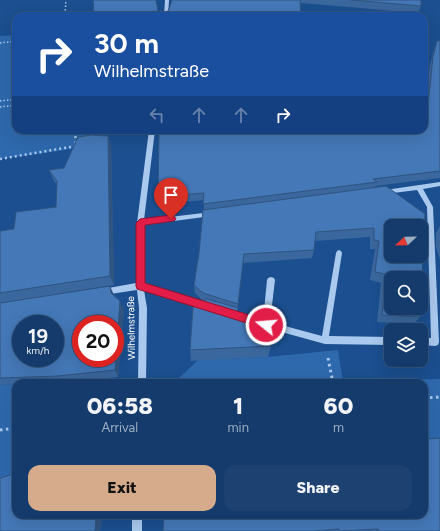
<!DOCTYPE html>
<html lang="en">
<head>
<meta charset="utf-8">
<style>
	body { margin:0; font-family:Figtree,sans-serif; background:#1d4271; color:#f1f3f6; height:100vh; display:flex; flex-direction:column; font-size:15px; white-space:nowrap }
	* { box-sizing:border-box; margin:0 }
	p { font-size:13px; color:#9dadc1 }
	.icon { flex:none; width:22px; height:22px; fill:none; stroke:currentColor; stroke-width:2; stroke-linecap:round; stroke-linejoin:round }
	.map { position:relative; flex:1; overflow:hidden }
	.drawer { position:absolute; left:12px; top:379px; width:416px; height:140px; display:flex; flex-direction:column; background:#143b6b; border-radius:12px; box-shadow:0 4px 16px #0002,0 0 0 1px #33557e }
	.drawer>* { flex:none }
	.hud { position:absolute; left:12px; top:12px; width:416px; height:122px; border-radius:12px; box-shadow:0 4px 16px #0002,0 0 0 1px #33557e; background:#1a4fa0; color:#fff; overflow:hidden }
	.needle { width:26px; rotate:248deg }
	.tools { position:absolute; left:384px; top:219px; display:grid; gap:8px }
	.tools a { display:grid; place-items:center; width:44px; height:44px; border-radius:8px; background:#143b6b; box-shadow:0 4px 16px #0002,0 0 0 1px #33557e; font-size:20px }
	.speed { position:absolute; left:12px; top:315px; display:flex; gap:8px; font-size:20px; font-weight:700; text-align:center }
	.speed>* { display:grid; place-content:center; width:52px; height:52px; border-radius:50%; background:#143b6b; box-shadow:0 4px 16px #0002,0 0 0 1px #33557e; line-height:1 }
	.speed small { font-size:10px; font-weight:400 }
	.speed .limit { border:6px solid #d22; background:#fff; color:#111 }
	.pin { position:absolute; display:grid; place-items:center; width:34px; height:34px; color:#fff; margin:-41px -17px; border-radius:50% 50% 50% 0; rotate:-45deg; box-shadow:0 0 4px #0007 }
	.pin .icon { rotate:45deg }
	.me { position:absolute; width:44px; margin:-22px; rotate:287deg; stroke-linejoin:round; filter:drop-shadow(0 0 3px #0008) }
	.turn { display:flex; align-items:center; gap:14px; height:84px; padding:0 16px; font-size:18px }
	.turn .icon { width:52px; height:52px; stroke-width:2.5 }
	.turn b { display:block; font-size:28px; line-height:34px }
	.lanes { display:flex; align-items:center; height:38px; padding:0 16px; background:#0003; justify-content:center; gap:20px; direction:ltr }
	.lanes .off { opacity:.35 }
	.eta { display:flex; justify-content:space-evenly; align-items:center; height:68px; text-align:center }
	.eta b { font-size:24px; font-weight:800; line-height:28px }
	.primary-button { display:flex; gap:8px; margin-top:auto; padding:8px 16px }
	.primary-button a { flex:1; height:46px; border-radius:12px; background:#d6ab8b; color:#111; font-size:16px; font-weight:800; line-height:46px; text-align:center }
	.primary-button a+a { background:#1d4271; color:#f1f3f6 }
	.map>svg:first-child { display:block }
	.green { fill:#2e69ad }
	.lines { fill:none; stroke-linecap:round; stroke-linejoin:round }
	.path-far2 { stroke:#a9c9ee; stroke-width:1.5; stroke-dasharray:1.5 2; stroke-linecap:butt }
	.path-far1 { stroke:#a9c9ee; stroke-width:2.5; stroke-dasharray:2 3; stroke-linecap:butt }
	.path { stroke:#a9c9ee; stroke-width:3; stroke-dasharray:2.5 3.5; stroke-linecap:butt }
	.minor { fill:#a9c9ee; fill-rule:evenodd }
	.wall { fill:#3a679d }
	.shaded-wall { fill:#305480 }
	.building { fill:#4478b7; stroke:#305480; fill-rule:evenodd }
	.route { fill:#e11d48; stroke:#92132f }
	.labels { text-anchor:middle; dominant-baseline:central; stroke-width:3; stroke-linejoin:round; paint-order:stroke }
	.street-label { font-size:10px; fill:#fff; stroke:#1b4f8f }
</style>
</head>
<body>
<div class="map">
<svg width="440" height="531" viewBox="0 0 440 531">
	<rect width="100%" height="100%" fill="#1b4f8f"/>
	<path class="green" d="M 16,35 L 16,130 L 92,130 L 94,146 L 0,159 L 0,36 Z
		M 338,350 L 343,381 L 440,379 L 440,444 L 424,445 L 424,383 L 174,383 L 198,360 L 268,357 Z
		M 16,384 L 16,480 L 0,485 L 0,385 Z"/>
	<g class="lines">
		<path class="path-far2" d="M 65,14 L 66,0
			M 0,43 L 16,41
			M 0,101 L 16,99
			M 0,107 L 16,105"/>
		<path class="path-far1" d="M 0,159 L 76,146 L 75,130"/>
		<path class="path" d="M 328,358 L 333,383
			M 424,398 L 440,397
			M 0,430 L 16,428"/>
		<path class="minor" d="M 165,0 L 169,0 L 168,16 L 164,16 Z
			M 149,130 L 155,130 L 144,220 L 212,212 L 215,214 L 212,216 L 143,225 L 144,284 L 207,303 L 210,304 L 211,306 L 210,308 L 207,309 L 144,290 L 147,308 L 146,383 L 138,383 L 139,308 L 137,290 L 103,295 L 100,294 L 99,292 L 100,290 L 103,289 L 136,283 L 137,223 Z
			M 440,182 L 440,186 L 423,189 L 433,207 L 439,342 L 438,345 L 435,346 L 421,345 L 421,337 L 431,338 L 427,207 L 417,190 L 385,194 L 382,192 L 385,190 Z
			M 339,250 L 341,251 L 342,253 L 329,336 L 391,337 L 391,345 L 325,344 L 256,325 L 255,323 L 256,321 L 259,320 L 263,321 L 267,280 L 268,278 L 271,277 L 274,278 L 275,280 L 270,322 L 322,336 L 336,253 L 337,251 Z
			M 132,515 L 142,515 L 142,531 L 132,531 Z"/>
	</g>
	<path class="wall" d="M 93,0 L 158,11 L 158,16 L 94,16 Z
		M 172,0 L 421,0 L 421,6 L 418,13 L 301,3 L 301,16 L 165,16 L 165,15 L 169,9 Z
		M 437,41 L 440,41 L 440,178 L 375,186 L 375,187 L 420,317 L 414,324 L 377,322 L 381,283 L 370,280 L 375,249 L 370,249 L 370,237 L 315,241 L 314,250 L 312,258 L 243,263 L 237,313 L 271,346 L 268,357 L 191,361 L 190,350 L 203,301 L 195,293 L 194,285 L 199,253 L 204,209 L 204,200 L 159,204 L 158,197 L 424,114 L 430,65 L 434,49 Z
		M 108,136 L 111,146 L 114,285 L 69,292 L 114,295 L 124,310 L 118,377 L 64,382 L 16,383 L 16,384 L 0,385 L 0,231 L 14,229 L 56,207 L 57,185 L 54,181 L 49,170 L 64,168 Z
		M 440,226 L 440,259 L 436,248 L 436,233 Z
		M 440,438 L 440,531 L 163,531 Z
		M 16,515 L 115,515 L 115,517 L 102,517 L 100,531 Z"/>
	<path class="shaded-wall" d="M 108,136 L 111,146 L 114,285 L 110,276 Z
		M 110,286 L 114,295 L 114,302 L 111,293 Z
		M 120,301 L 124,310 L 118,377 L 115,370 Z
		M 96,515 L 102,517 L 100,531 L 95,531 Z"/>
	<path class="building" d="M 93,0 L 156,0 L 158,11 L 94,16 Z
		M 172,0 L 300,0 L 301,16 L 175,16 L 175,14 L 165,15 L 169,9 Z
		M 351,0 L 421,0 L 421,6 Z
		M 437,41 L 440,41 L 440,171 L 373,179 L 377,182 L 203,204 L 204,193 L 158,197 L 159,134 L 160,130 L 424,130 L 424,114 L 427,114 L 433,57 Z
		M 91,135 L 108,136 L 110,276 L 0,293 L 0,231 L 14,229 L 16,212 L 56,207 L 57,181 L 49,170 L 64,168 L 78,137 Z
		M 386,186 L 425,214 L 421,297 L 421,278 L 391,278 L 391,308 L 421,308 L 420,317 L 382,315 L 386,274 L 375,272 L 379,241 L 374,240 L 374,228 L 316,232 L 314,250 L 244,254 L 238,304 L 203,293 L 194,285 L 199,253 L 203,210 ZM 391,226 L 421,226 L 421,256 L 391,256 Z
		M 110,286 L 111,293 L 120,301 L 115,370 L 58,376 L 0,378 L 0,303 ZM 21,324 L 55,324 L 55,358 L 21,358 ZM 81,324 L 115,324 L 115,358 L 81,358 Z
		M 207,299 L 238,308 L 237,313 L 268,323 L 271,346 L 190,350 L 193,307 Z
		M 440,438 L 440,531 L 379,531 L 378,529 L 340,531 L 339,529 L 314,531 L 163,531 L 164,515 L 424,515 L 424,439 Z
		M 16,473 L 16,515 L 98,515 L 96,515 L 95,531 L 0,531 L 0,478 Z"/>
	<path class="route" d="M 171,215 L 174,216 L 176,219 L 174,221 L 145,225 L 145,283 L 266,320 L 269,322 L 271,325 L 269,328 L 266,329 L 137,289 L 136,286 L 136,223 L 140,219 Z"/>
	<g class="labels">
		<g class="street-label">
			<text transform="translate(131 328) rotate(-91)">Wilhelmstraße</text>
		</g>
	</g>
</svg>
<div class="tools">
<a><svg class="needle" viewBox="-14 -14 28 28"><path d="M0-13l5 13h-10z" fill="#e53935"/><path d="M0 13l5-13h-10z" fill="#9dadc1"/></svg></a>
<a><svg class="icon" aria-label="search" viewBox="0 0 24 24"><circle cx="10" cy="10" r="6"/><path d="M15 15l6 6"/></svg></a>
<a><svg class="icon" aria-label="layers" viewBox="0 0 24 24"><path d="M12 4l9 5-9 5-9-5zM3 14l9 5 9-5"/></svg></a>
</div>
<div class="speed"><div>19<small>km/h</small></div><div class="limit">20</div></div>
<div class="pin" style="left:171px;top:219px;background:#d93025"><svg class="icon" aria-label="arrive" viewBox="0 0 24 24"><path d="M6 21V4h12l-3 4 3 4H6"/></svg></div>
<svg class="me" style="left:266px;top:325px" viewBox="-20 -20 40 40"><circle r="17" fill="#e11d48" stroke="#fff" stroke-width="3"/><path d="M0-11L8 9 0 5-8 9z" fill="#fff"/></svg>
<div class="hud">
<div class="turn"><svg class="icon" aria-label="right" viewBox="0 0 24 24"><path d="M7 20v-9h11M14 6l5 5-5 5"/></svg><div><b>30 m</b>Wilhelmstraße</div></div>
<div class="lanes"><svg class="icon off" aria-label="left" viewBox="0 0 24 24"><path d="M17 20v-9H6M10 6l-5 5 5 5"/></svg><svg class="icon off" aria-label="ahead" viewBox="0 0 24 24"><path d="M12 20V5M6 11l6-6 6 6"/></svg><svg class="icon off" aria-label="ahead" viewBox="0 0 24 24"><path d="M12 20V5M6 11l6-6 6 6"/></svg><svg class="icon" aria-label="right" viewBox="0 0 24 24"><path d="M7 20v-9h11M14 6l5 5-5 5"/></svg></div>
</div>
<section class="drawer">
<div class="eta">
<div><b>06:58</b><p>Arrival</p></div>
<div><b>1</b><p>min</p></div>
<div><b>60</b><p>m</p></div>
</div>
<div class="primary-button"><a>Exit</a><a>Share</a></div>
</section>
</div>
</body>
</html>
